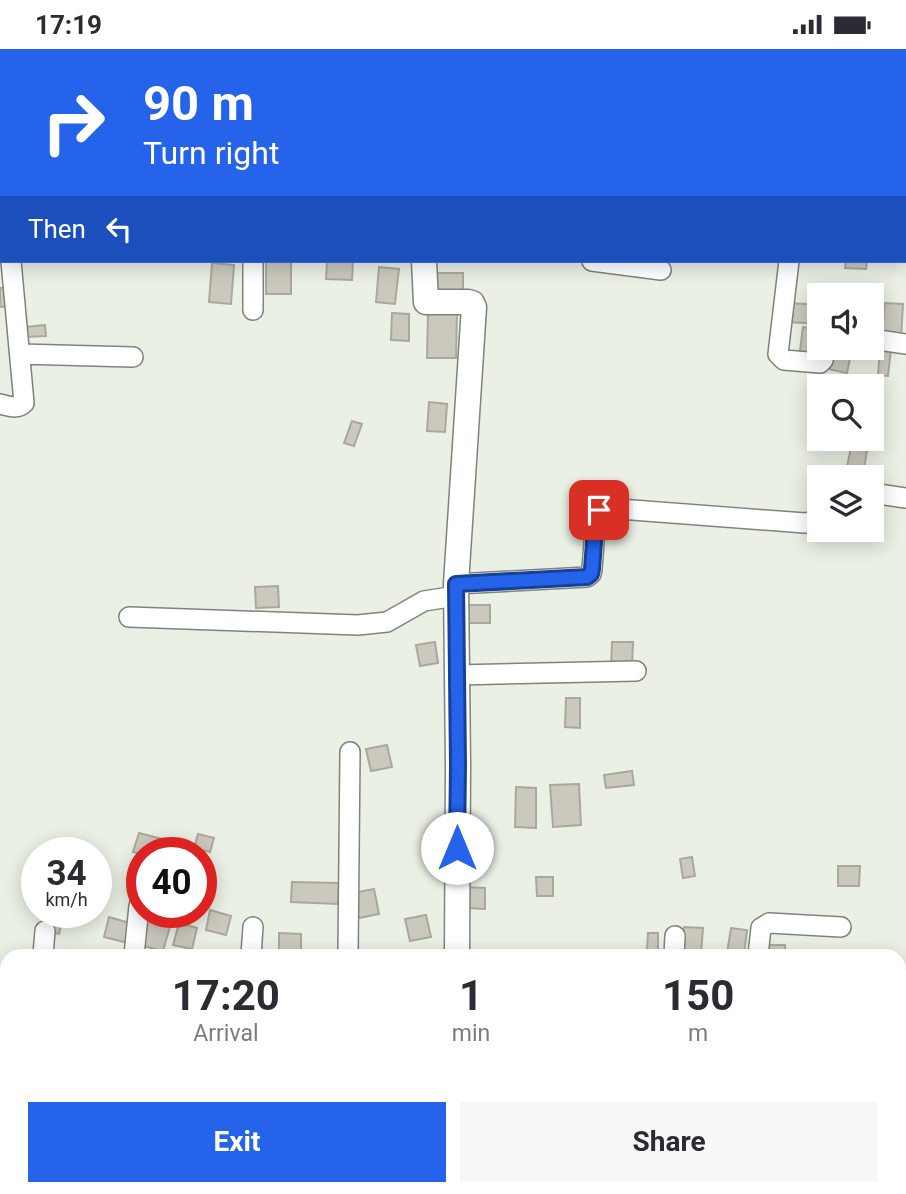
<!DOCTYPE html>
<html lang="en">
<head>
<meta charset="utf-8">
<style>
	body { margin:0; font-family:Roboto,sans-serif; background:#f7f7f7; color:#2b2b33; height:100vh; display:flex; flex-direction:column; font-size:26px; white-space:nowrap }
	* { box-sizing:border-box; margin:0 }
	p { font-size:23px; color:#7c7c81 }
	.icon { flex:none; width:38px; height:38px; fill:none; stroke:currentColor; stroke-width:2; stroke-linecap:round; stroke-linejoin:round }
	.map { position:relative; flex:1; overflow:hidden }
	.side { position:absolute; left:0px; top:900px; width:906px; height:247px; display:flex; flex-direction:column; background:#fff; border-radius:21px 21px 0 0; box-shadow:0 4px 18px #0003 }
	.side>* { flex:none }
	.top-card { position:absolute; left:0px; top:0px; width:906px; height:214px; box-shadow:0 4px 18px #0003; background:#2563eb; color:#fff; overflow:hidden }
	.fabs { position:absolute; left:807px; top:234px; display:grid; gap:14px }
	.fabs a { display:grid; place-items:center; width:77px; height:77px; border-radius:0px; background:#fff; box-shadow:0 4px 18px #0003; font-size:35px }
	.speed { position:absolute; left:21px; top:788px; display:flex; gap:14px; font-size:35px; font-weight:700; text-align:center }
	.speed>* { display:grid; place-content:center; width:91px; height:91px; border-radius:50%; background:#fff; box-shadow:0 4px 18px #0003; line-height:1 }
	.speed small { font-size:18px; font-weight:400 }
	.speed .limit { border:10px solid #d22; background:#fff; color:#111 }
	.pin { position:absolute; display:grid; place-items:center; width:60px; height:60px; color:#fff; margin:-30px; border-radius:14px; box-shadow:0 4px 10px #0006 }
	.me { position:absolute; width:77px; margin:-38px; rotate:0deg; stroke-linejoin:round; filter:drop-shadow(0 0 5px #0008) }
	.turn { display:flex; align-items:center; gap:24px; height:147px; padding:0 28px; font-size:32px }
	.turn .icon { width:91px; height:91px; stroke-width:2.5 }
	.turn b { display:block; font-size:49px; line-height:60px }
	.then { display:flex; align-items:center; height:66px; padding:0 28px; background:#0003; gap:14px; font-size:26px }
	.eta { display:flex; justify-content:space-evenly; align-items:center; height:119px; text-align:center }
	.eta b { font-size:42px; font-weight:700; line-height:49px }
	.button { display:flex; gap:14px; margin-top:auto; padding:14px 28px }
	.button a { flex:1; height:80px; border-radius:0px; background:#2563eb; color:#fff; font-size:28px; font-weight:700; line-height:80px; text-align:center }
	.button a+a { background:#f7f7f7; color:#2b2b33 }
	.status { display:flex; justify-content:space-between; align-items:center; height:49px; padding:0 35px; background:#fff; direction:ltr }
	.status svg { height:19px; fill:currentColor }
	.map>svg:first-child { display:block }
	.building { fill:#cbc9bd; stroke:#aaa89c; stroke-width:2 }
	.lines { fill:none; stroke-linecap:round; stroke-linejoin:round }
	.minor-casing { stroke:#7f847a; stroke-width:22 }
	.tertiary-casing { stroke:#7f847a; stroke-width:27 }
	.minor { stroke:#fff; stroke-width:19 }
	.tertiary { stroke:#fff; stroke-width:24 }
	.route-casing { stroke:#184099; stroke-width:18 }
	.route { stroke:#2563eb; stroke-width:12 }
</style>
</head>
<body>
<div class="status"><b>17:19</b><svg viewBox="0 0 49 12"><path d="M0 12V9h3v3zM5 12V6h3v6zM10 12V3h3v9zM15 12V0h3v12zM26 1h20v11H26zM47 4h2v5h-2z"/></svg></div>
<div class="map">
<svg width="906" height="1145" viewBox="0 0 906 1145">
	<rect width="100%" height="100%" fill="#eaf0e4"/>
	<path class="building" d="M 327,212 L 353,212 L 352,231 L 326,230 Z
		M 846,212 L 867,212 L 866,220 L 845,219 Z
		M 266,213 L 291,213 L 291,245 L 266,245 Z
		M 212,214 L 234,216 L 231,255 L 209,253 Z
		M 379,218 L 399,220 L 395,255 L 376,253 Z
		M 437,224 L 463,224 L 463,247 L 437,247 Z
		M 9,238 L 11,257 L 0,258 L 0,239 Z
		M 790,254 L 819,256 L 818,275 L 789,273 Z
		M 885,254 L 903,255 L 901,290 L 882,289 Z
		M 428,263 L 457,263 L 456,309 L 427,309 Z
		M 392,264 L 409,265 L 409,292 L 391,291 Z
		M 45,276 L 46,287 L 26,288 L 25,278 Z
		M 803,278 L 819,281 L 818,311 L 799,309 Z
		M 832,299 L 852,299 L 847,324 L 828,320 Z
		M 880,299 L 891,300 L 888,327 L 878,326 Z
		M 429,353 L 447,355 L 445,383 L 427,382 Z
		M 352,372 L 362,375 L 354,397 L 344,394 Z
		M 852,394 L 868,397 L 862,429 L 845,427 Z
		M 278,537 L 279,558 L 256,559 L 255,538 Z
		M 466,556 L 490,556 L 490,574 L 466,574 Z
		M 435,593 L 438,614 L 420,617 L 416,596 Z
		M 612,593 L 633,593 L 632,619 L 611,619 Z
		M 566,649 L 580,649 L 580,679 L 565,678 Z
		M 387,696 L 392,718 L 371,722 L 366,700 Z
		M 632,722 L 634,736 L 606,739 L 604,726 Z
		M 579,735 L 581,776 L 553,778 L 550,736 Z
		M 516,738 L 536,739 L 536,779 L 515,778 Z
		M 139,784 L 162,790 L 158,803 L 142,803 L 142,805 L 133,803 Z
		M 198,785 L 214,789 L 210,803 L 194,799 Z
		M 692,808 L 695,827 L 683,829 L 680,810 Z
		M 838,817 L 860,817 L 859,837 L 838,837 Z
		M 536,828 L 553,828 L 553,847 L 537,847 Z
		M 292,833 L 339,834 L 338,855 L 291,853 Z
		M 467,838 L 485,839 L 485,860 L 466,859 Z
		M 374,840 L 379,865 L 359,869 L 353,844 Z
		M 210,861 L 231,867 L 226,886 L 206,881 Z
		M 47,863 L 64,864 L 59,885 L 42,880 Z
		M 426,866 L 431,888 L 410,892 L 405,870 Z
		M 109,868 L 133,875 L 128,894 L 104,888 Z
		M 148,868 L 171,874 L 163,902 L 140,896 Z
		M 179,874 L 197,879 L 192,900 L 173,896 Z
		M 684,878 L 703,879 L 701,906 L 682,906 Z
		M 731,879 L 747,881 L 744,906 L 727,904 Z
		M 279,884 L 301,885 L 301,902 L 279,901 Z
		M 648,884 L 658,884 L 658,901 L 647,901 Z
		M 767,896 L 785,896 L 785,906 L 767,906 Z
		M 900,1047 L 906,1048 L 906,1084 L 900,1084 Z
		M 130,1139 L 150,1139 L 151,1145 L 130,1145 Z
		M 338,1139 L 359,1139 L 360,1145 L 339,1145 Z
		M 458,1139 L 478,1139 L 478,1145 L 457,1143 Z
		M 803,1140 L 838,1142 L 838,1145 L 803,1145 Z"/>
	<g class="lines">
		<g class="minor-casing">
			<path id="minor" d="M 853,0 L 854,2
				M 199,2 L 200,0
				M 362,2 L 362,0
				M 434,2 L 434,0
				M 638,2 L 638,0
				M 726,2 L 727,0
				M 905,98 L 906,98
				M 0,189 L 2,190
				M 253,212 L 253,261
				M 592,212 L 661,221
				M 789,212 L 778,305 L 784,311 L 820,314 L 823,311 L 826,299
				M 872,290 L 906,295
				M 20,305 L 133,308
				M 0,355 C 8,357 17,361 24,354 L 11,212
				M 872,444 L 906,449
				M 456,535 L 587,528 L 591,525 L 592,520 L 596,467 L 599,461 L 606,459 L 805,474 L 812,473 L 819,465
				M 129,568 L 358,576 L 387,573 L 424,552 L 456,547
				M 457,626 L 636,622
				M 43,906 L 45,882
				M 134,906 L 139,857
				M 251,906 L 253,878
				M 348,906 L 350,703
				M 674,906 L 675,887
				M 758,906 L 761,879 L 769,874 L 841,878
				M 900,960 L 906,961
				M 0,991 L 7,993
				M 900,1037 L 906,1037
				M 0,1056 L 7,1059
				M 900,1137 L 906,1138
				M 72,1139 L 72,1145
				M 303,1145 L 303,1139
				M 534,1145 L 534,1139
				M 667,1145 L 667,1139
				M 737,1145 L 737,1139"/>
		</g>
		<g class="tertiary-casing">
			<path id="tertiary" d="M 100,2 L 100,0
				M 424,212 L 426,253 L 468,253 L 472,254 L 474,258 L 456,535 L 458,716 L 457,906
				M 448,1145 L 448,1139"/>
		</g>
		<use href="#minor" class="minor"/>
		<use href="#tertiary" class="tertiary"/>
	</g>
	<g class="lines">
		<g class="route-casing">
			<path id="route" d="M 457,799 L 458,716 L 456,535 L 587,528 L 591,525 L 592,520 L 596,467 L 599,461"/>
		</g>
		<use href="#route" class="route"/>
	</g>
</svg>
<div class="fabs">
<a><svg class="icon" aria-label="sound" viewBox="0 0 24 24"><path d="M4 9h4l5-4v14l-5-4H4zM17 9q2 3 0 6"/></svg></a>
<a><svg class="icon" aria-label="search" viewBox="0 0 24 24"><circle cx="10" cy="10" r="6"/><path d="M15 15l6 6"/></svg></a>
<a><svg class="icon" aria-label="layers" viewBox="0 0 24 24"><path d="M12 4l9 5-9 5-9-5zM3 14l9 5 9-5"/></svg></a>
</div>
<div class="speed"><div>34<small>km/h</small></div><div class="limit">40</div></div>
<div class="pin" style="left:599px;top:461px;background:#d93025"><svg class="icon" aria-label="arrive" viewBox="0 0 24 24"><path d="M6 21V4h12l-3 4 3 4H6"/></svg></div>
<svg class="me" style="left:457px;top:799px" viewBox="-20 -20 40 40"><circle r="19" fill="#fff"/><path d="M0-13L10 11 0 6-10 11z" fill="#2563eb"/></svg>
<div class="top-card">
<div class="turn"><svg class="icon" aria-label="right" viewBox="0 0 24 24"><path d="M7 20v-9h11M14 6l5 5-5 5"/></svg><div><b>90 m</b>Turn right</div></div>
<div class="then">Then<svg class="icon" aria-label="left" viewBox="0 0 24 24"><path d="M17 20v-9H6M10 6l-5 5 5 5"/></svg></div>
</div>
<section class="side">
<div class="eta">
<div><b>17:20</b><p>Arrival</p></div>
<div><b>1</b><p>min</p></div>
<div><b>150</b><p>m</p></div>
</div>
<div class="button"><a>Exit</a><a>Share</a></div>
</section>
</div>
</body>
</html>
